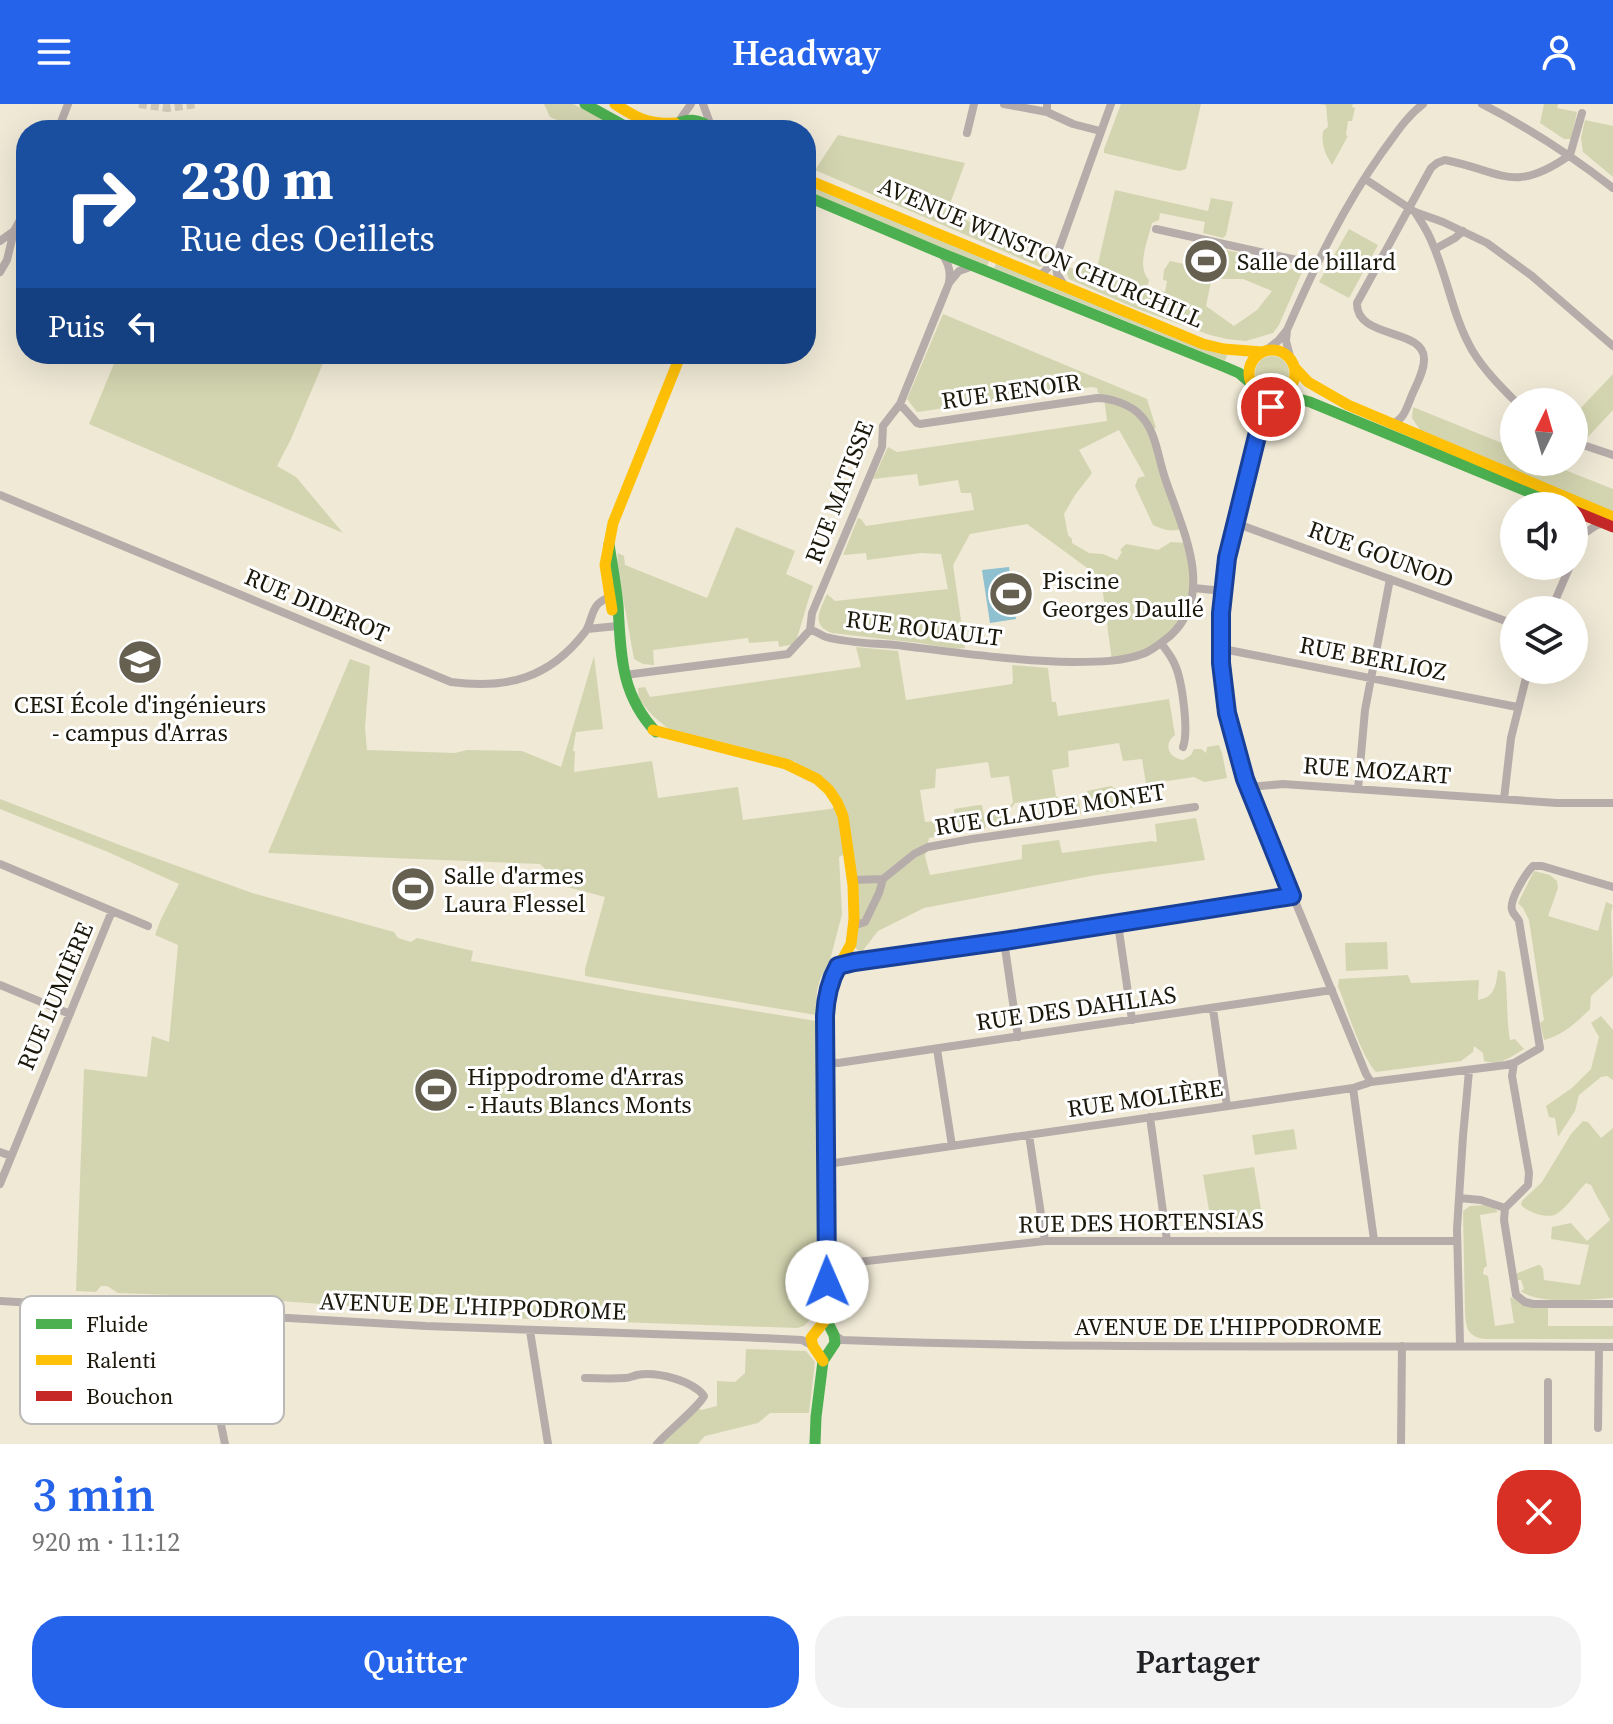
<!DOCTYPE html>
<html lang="fr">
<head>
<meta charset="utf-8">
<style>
	body { margin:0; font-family:"Source Serif 4",serif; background:#f2f2f2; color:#202124; height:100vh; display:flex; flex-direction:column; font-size:30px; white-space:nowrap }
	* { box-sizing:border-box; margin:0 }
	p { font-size:26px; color:#757577 }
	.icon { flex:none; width:44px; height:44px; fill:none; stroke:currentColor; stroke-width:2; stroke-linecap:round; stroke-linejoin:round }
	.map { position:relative; height:1340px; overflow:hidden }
	.side { display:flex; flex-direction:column; background:#fff; flex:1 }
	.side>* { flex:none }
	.guide { position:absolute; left:16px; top:16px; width:800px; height:244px; border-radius:32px; box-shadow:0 8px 32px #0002; background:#1a4fa0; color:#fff; overflow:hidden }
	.needle { width:52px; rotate:5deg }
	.controls { position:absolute; left:1500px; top:284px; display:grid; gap:16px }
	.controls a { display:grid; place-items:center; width:88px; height:88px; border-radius:50%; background:#fff; box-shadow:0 8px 32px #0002; font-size:40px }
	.pin { position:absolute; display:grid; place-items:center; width:68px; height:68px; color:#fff; margin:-34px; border:4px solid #fff; border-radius:50%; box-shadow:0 2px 8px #0007 }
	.me { position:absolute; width:88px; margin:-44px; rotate:359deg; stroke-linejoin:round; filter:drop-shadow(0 0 6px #0008) }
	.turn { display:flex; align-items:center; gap:28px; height:168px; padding:0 32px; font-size:36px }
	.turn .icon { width:104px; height:104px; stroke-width:2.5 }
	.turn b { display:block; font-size:56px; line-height:68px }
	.then { display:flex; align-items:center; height:76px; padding:0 32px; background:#0003; gap:16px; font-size:30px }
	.round { display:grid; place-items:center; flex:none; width:84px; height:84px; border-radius:32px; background:#f2f2f2 }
	.head { display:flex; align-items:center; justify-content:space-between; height:136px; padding:0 32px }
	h1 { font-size:48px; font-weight:600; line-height:60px; color:#2563eb }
	.action { display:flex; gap:16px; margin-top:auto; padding:16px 32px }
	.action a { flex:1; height:92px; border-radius:32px; background:#2563eb; color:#fff; font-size:32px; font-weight:600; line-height:92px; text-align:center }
	.action a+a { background:#f2f2f2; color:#202124 }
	header { display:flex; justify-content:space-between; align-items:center; height:104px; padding:0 32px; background:#2563eb; color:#fff; font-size:36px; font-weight:600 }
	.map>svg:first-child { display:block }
	.green { fill:#d3d5b0 }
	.water { fill:#8fc0d0 }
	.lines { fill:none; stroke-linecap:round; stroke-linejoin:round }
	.street-tunnel { stroke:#d0cab7; stroke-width:8; stroke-dasharray:8 4; stroke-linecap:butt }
	.street { stroke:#b6acaa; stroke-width:8 }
	.fast { stroke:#4caf50; stroke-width:11 }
	.slow { stroke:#ffc107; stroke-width:11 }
	.jam { stroke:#c62828; stroke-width:11 }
	.route-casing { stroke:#184099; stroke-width:20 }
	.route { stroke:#2563eb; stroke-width:14 }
	.labels { text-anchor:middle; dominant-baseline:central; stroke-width:6; stroke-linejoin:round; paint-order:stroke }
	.street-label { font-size:24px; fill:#1b170a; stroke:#fff }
	.poi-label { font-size:24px; fill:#1b170a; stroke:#fff; text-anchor:start }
	.key { fill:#fff; stroke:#bbb9b6; stroke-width:2 }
	.key-label { font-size:22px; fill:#1b170a }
</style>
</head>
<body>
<header><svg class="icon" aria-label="menu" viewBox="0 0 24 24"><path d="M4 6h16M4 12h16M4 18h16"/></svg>Headway<svg class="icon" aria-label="person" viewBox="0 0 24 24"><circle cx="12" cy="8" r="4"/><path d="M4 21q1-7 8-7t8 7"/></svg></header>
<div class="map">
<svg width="1613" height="1340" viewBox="0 0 1613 1340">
	<rect width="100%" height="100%" fill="#f0e9d6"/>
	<path class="green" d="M 544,0 L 573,0 L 610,18 L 622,26 L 580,26 L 550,13 Z
		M 1121,0 L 1201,0 L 1186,65 L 1179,67 L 1104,49 L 1104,45 Z
		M 1320,0 L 1353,0 L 1352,3 L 1355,4 L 1352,17 L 1348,17 L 1346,31 L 1348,32 L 1332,61 C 1325,49 1321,41 1323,27 L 1328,23 L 1326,1 Z
		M 1544,0 L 1558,0 L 1557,4 L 1577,8 L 1571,35 L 1564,35 L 1540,19 Z
		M 1585,16 L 1613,22 L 1613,73 L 1583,48 L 1581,34 Z
		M 838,31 L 965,59 L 947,108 L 1047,151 L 1043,162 L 1040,163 L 815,66 Z
		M 806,81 L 990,155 L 987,162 L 806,88 Z
		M 1115,86 L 1208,107 L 1211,94 L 1233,98 L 1226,131 L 1223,134 L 1203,129 L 1205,118 L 1160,109 L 1159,116 L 1152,119 C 1148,137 1136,162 1149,176 L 1147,184 L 1165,188 L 1167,177 L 1163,176 L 1164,166 L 1170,157 L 1212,166 L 1213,168 L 1206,202 L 1234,222 L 1257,206 L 1272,187 L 1243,175 L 1221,175 L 1220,163 L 1226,146 L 1240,149 L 1240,154 L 1291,166 L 1295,160 L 1302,163 L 1302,168 L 1279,221 L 1273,229 L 1246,237 L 1227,235 L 1210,231 L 1135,204 L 1069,175 L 1064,162 L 1076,165 L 1078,160 L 1097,164 Z
		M 1349,125 L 1378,141 L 1349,194 L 1319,178 Z
		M 997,158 L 1204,245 L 1227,251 L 1225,257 L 994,164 Z
		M 943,210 L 1147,295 L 1156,324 L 1151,325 L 1182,425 C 1170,428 1164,426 1153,421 L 1135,382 L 1138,374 L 1145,372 L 1119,326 L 1079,346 L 1092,369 L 1075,391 L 1064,410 L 1068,431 L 1072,435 L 1072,439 L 1089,449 L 1103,450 L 1117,456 L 1122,448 L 1120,446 L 1126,440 L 1158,446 L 1171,438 L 1188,439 L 1193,464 L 1185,510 L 1161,539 L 1112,557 L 1101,474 L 1027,420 L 970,430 L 953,461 L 965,544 L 955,545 L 919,539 L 832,529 C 810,521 820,506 827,490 L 835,497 L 948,485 L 941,450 L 921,449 L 867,456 L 866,449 L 843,451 L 858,414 L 861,415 L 866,422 L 974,406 L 971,389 L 961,389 L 958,376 L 919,382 L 917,370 L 873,375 L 888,343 L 897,348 L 1107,317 L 1104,294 L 1098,289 L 1097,284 L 1091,283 L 917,308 L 907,295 Z
		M 118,250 L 327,250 L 291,335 L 277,362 L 296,373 L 343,429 L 89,320 Z
		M1255 269a17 17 0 1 1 34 0a17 17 0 1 1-34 0Z
		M 1613,270 L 1613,306 L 1586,335 L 1574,329 L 1574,311 Z
		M 1413,303 L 1514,344 L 1514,358 L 1565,358 L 1560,364 L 1613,385 L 1613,408 L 1420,326 L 1412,314 Z
		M 736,423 L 795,447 L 786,470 L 813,482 C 806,501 802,520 795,540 L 779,543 L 778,537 L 749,539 L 748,534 L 653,546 L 654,561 L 643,560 L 634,555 L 617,460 L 618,449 L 624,452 L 625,461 L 707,494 Z
		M 856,543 L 898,547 L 906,596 L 1012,580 L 1013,576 L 1012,561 L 1048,564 L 1052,598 L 1056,598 L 1058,612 L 1169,595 L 1175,631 C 1163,640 1168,654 1183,656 L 1191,651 L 1194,645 L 1201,645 L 1206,649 L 1207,643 L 1219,641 L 1222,649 L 1227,674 L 1204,678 L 1194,673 L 1147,680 L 1142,688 L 1144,702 L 1130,704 L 1127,701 L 1126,689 L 1141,687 L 1146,680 L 1142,655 L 1123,657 L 1119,639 L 1068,647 L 1069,663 L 1052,666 L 1056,692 L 1064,699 L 1079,696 L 1081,710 L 1066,713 L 1064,700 L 1055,693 L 1015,699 L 1008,708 L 1010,721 L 997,723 L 993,719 L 992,709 L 1007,707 L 1013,698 L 1009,672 L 991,674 L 988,658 L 936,665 L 935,684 L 920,686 L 925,718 L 945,716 L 947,727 L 944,731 L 929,734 L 925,752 L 930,771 L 1022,755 L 1022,741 L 1059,736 L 1062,749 L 1152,737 L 1157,738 L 1155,720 L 1196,714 L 1205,756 L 1096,771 L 924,804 L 878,827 L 861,849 L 851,840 L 847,749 L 839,753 L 842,810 L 830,856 L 820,875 L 817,887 L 816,911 L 585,872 L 585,865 L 605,793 L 563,782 L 540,760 L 268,749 L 350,555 L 370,562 L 365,623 L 367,646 L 455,649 L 467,646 L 522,647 L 561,663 L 594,552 L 603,625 L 576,628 L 573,647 L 575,647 L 574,668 L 652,657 L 658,694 L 738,683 L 743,716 L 830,705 L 838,702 L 829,686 L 796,666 L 796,658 L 721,638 L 671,627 L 653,612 L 639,596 L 638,584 L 645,583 L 650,593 L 861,563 Z
		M 1111,682 L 1116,685 L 1118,706 L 1092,710 L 1089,707 L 1087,687 Z
		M 0,695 L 125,743 L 252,789 L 394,828 L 398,834 L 411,838 L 417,834 L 473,847 L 471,857 L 643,889 L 816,917 L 817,1208 L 804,1222 L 797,1224 L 529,1215 L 451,1209 L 449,1206 L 443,1206 L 441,1209 L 228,1193 L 118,1189 L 107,1182 L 101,1182 L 96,1188 L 76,1187 L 84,965 L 147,973 L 152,932 L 169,938 L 178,841 L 155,831 L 161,815 L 179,780 L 108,748 L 0,705 Z
		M 979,701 L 982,701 L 986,723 L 984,725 L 956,728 L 954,705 Z
		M 1534,767 L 1550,771 L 1557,777 L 1558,784 L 1548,812 L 1598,827 L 1606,798 L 1613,801 L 1611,808 L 1613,872 L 1591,892 L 1590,905 C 1577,918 1562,932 1544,936 L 1540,919 L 1544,916 L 1529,816 L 1523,804 L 1518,799 Z
		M 1387,838 L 1388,865 L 1346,867 L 1345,839 Z
		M 1498,866 L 1505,868 C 1508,891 1506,913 1510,936 L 1515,935 L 1524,945 C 1511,953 1500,962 1484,957 L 1483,949 L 1474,942 L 1473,948 L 1461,957 L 1376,968 C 1361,952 1347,905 1338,882 L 1339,875 L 1408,871 L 1411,879 L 1479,876 L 1478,896 C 1495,893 1496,881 1498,866 Z
		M 1601,912 L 1613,926 L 1613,976 L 1607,972 L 1601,973 L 1579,991 L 1575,1007 L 1558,1033 L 1555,1014 L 1549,1013 L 1546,1002 L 1572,984 L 1591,965 L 1599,933 L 1591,919 Z
		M 1583,1017 L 1588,1018 L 1601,1034 L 1613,1024 L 1613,1194 C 1590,1195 1539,1202 1521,1187 L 1524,1185 L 1521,1176 L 1516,1176 L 1515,1170 L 1538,1161 L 1540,1161 L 1543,1165 L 1544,1176 L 1580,1181 L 1589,1141 L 1551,1135 L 1552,1123 L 1571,1119 L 1587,1137 L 1610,1116 C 1604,1104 1596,1092 1591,1081 L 1586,1079 C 1578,1087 1566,1104 1558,1109 C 1549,1116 1529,1109 1521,1101 L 1522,1097 L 1542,1078 L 1571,1030 Z
		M 1294,1025 L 1297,1045 L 1255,1051 L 1252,1031 Z
		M 1254,1063 L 1262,1111 L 1211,1118 L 1203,1071 Z
		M 1484,1101 L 1494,1104 L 1498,1108 L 1480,1111 L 1487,1162 L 1484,1164 L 1483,1170 L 1488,1172 L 1495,1222 L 1514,1219 L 1510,1193 L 1525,1201 L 1548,1204 L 1548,1222 L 1613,1222 L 1613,1235 L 1485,1235 C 1467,1233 1466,1223 1465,1208 L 1463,1107 L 1470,1102 Z
		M 746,1245 L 806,1247 L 815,1258 L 809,1309 L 770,1309 L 758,1319 L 705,1332 L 698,1340 L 657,1340 L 696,1302 L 701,1306 L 717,1302 L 717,1277 L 735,1278 L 745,1269 Z"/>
	<path class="water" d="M 1009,463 L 1016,515 L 990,519 L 982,466 Z"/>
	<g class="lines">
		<path class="street-tunnel" d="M 139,0 L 168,4 L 197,0"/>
		<path class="street" d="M 703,0 L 711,22
			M 1004,0 L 1047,8
			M 1047,0 L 1047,8 L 1073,20 L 1100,27
			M 1482,0 C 1529,24 1572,52 1613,84
			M 679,17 L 691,0
			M 58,26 L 68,0
			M 967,29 L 974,0
			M 1365,75 L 1415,108 L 1443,118 L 1487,139 L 1532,172 L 1613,242
			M 1415,108 C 1422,119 1429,129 1433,141 C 1448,175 1453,213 1472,246 C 1484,266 1500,282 1516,298
			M 1156,125 L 1297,156 L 1315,162
			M 0,137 L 14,127 L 26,105
			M 1435,145 L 1455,134 L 1463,127
			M 942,150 C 948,158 951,168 949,178
			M 1055,156 L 1057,170 L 1064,181
			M 0,168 L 7,156 L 14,127
			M 1041,171 L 1055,156 L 1111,0
			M 1287,226 L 1286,237 L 1291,256
			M 1265,247 L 1278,237 L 1287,226 C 1314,164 1343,103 1383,47 C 1395,31 1406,13 1423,0
			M 1254,283 L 1260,320
			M 1279,291 L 1260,320 L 1227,454 L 1221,509 L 1222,576 L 1227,609 L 1245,675 L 1366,970 L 1371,978
			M 1392,320 C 1403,316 1406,306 1410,296 C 1414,284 1425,268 1424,254 C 1423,224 1356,235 1357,199 L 1431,64 L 1437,59 L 1445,56 C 1502,67 1513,91 1570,51 L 1582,9
			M 1574,338 L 1613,351
			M 0,391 L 451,578 C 507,585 549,575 585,528 C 591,520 591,507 598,500 C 601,497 605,495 609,493 L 611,495
			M 1574,407 L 1580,417 L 1582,431
			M 1235,419 L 1514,520
			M 1582,431 L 1597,421 L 1605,419
			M 1574,452 L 1582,431
			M 1194,484 L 1223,487
			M 1551,506 L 1570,462
			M 587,525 L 618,522
			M 810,526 L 812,509 L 882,343 L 883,322 L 900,300 L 949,179 L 959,167 L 973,162
			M 1161,539 C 1166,546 1172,553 1175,561 C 1182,576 1189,627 1183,643
			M 1220,546 L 1228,546 L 1517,603
			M 625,571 L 788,550 L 810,526 C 817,527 820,531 826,533 C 851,540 879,539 904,542 C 960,549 1017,557 1073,558 C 1097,558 1122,558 1145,549 C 1154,545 1162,538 1170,532 C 1217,489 1181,423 1165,374 C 1158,354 1156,327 1141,312 C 1132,301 1111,294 1097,294 L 920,320 L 917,319 L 900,300
			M 1248,683 L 1283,680 L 1557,699 L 1613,699
			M 1358,685 L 1365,606 L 1390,475
			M 1504,695 L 1511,634 L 1528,566
			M 0,760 L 148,822
			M 852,776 L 883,775
			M 1118,820 L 1132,916
			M 853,822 L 865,818 L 879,789 L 883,775 L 914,750 L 928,743 L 972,735 L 1195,703
			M 1004,837 L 1018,933
			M 839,861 L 1292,792
			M 0,881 L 70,910
			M 1213,905 L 1227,1002
			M 937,945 L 952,1042
			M 826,958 L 838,959 L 1332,886
			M 1514,959 L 1512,972 L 1529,1069 L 1528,1081 L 1505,1104 L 1504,1116 L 1516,1191 L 1525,1198 L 1533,1200 L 1613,1200
			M 1353,984 L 1374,1136
			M 1150,1013 L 1167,1137
			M 1029,1031 L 1045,1137
			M 0,1048 L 11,1052
			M 827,1060 L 1353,984 L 1371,978 L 1506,961 L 1514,959 L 1540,944 L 1519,817 C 1517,813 1513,810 1512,806 C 1509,796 1526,769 1533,762 L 1542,762 L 1613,783
			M 0,1080 L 112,807
			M 1459,1094 L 1481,1096 L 1505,1104
			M 827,1159 L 840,1160 L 1045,1137 L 1457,1137
			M 0,1197 L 426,1222 L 739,1233 L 802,1236 L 813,1242
			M 198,1209 L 225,1340
			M 530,1227 L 548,1340
			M 834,1231 L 842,1236 C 1099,1246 1356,1241 1613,1243
			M 1460,1241 L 1457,1125 L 1463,1032 L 1469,967
			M 585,1274 C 598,1274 612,1275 625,1274 C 629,1274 633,1272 637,1271 C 657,1267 693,1277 704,1292 C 699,1303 667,1328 657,1340
			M 1548,1278 L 1548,1340
			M 1598,1324 L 1599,1243
			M 1401,1340 L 1402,1242"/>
		<path class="fast" d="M 585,0 L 632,26
			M 670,23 C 686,13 699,14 714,26
			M 806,92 L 941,149 L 1225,263 L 1239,269 L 1252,280
			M 1281,290 L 1310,298 L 1563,402
			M 609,440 C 612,460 616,481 618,501 C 621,550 620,590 656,628
			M 815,1340 L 816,1313 L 823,1257 L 835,1239 L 834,1231 L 826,1215 L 827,1060 L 825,930"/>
		<path class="slow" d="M 615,0 C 637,14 648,21 675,19
			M 806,75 L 1203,240 L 1224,245 L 1262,248
			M1249 269a23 23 0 1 1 46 0a23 23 0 1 1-46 0Z
			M 1295,264 L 1308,278 L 1348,301 L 1613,413
			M 612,506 L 605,461 L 613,419 L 681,250
			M 653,626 L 786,660 L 817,675 L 829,686 L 837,698 L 843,712 L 846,732 L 853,781 L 854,815 L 851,840 L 831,876 L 827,890 L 825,930
			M 823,1257 L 813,1242 L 811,1234 L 826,1215"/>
		<path class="jam" d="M 1574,407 L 1613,423"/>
	</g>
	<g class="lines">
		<g class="route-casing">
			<path id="route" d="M 827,1178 L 825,912 C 826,893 829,878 838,862 L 854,858 L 1004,837 L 1292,792 L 1245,675 L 1227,609 L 1221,559 L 1221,509 L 1227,454 L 1260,320 L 1271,303"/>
		</g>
		<use href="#route" class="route"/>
	</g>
	<defs>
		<g id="stadium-disc" transform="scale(2.3)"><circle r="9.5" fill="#666051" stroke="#fff"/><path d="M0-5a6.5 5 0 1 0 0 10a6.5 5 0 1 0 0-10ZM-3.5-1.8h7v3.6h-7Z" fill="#fff"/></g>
		<g id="university-disc" transform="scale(2.3)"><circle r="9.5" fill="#666051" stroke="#fff"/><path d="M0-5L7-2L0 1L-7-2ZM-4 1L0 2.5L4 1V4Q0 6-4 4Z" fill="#fff"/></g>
	</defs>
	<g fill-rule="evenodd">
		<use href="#stadium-disc" x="1206" y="157"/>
		<use href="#stadium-disc" x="1011" y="490"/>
		<use href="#university-disc" x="140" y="558"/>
		<use href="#stadium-disc" x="413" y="785"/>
		<use href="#stadium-disc" x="436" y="986"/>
	</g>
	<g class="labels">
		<g class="street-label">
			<text transform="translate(1041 148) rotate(23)">AVENUE WINSTON CHURCHILL</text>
			<text transform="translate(1011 287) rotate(-8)">RUE RENOIR</text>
			<text transform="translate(839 388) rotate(-69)">RUE MATISSE</text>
			<text transform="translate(1381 450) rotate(20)">RUE GOUNOD</text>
			<text transform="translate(317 501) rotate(23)">RUE DIDEROT</text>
			<text transform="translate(924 524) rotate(7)">RUE ROUAULT</text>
			<text transform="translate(1373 554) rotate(11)">RUE BERLIOZ</text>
			<text transform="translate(1377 666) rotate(4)">RUE MOZART</text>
			<text transform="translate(1050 705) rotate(-9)">RUE CLAUDE MONET</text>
			<text transform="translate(55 892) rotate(-67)">RUE LUMIÈRE</text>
			<text transform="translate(1076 904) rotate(-8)">RUE DES DAHLIAS</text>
			<text transform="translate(1145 994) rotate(-8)">RUE MOLIÈRE</text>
			<text transform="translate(1141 1118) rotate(-1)">RUE DES HORTENSIAS</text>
			<text transform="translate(473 1202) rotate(2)">AVENUE DE L'HIPPODROME</text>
			<text x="1228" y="1222">AVENUE DE L'HIPPODROME</text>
		</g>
		<g class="poi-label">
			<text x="1237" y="157">Salle de billard</text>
			<text x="1042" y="476">Piscine<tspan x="1042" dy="28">Georges Daullé</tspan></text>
			<text x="140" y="600" text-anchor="middle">CESI École d'ingénieurs<tspan x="140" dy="28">- campus d'Arras</tspan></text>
			<text x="444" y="771">Salle d'armes<tspan x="444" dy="28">Laura Flessel</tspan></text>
			<text x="467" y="972">Hippodrome d'Arras<tspan x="467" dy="28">- Hauts Blancs Monts</tspan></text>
		</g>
	</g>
	<rect x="20" y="1192" width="264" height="128" rx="12" class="key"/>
	<rect x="36" y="1215" width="36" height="10" fill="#4caf50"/>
	<rect x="36" y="1251" width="36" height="10" fill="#ffc107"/>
	<rect x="36" y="1287" width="36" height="10" fill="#c62828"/>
	<g class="key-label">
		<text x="86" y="1228">Fluide</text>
		<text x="86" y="1264">Ralenti</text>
		<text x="86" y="1300">Bouchon</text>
	</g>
</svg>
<div class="controls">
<a><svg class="needle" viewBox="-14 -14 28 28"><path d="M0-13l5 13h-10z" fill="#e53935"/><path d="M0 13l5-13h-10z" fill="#757577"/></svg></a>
<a><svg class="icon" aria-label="sound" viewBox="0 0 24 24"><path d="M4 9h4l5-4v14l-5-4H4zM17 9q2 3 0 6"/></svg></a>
<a><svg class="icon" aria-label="layers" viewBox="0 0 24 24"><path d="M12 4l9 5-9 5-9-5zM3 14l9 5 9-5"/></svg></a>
</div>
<div class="pin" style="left:1271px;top:303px;background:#d93025"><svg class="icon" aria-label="arrive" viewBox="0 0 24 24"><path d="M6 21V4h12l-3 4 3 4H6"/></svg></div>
<svg class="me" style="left:827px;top:1178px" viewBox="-20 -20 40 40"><circle r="19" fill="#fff"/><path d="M0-13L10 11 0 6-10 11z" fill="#2563eb"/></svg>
<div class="guide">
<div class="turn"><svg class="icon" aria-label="right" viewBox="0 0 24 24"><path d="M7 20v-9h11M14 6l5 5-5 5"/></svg><div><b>230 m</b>Rue des Oeillets</div></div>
<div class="then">Puis<svg class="icon" aria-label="left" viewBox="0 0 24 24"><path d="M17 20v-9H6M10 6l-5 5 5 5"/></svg></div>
</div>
</div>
<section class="side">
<div class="head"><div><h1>3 min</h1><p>920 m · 11:12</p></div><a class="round" style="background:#d93025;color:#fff"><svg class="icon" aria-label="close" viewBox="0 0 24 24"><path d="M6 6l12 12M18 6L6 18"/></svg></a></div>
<div class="action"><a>Quitter</a><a>Partager</a></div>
</section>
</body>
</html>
